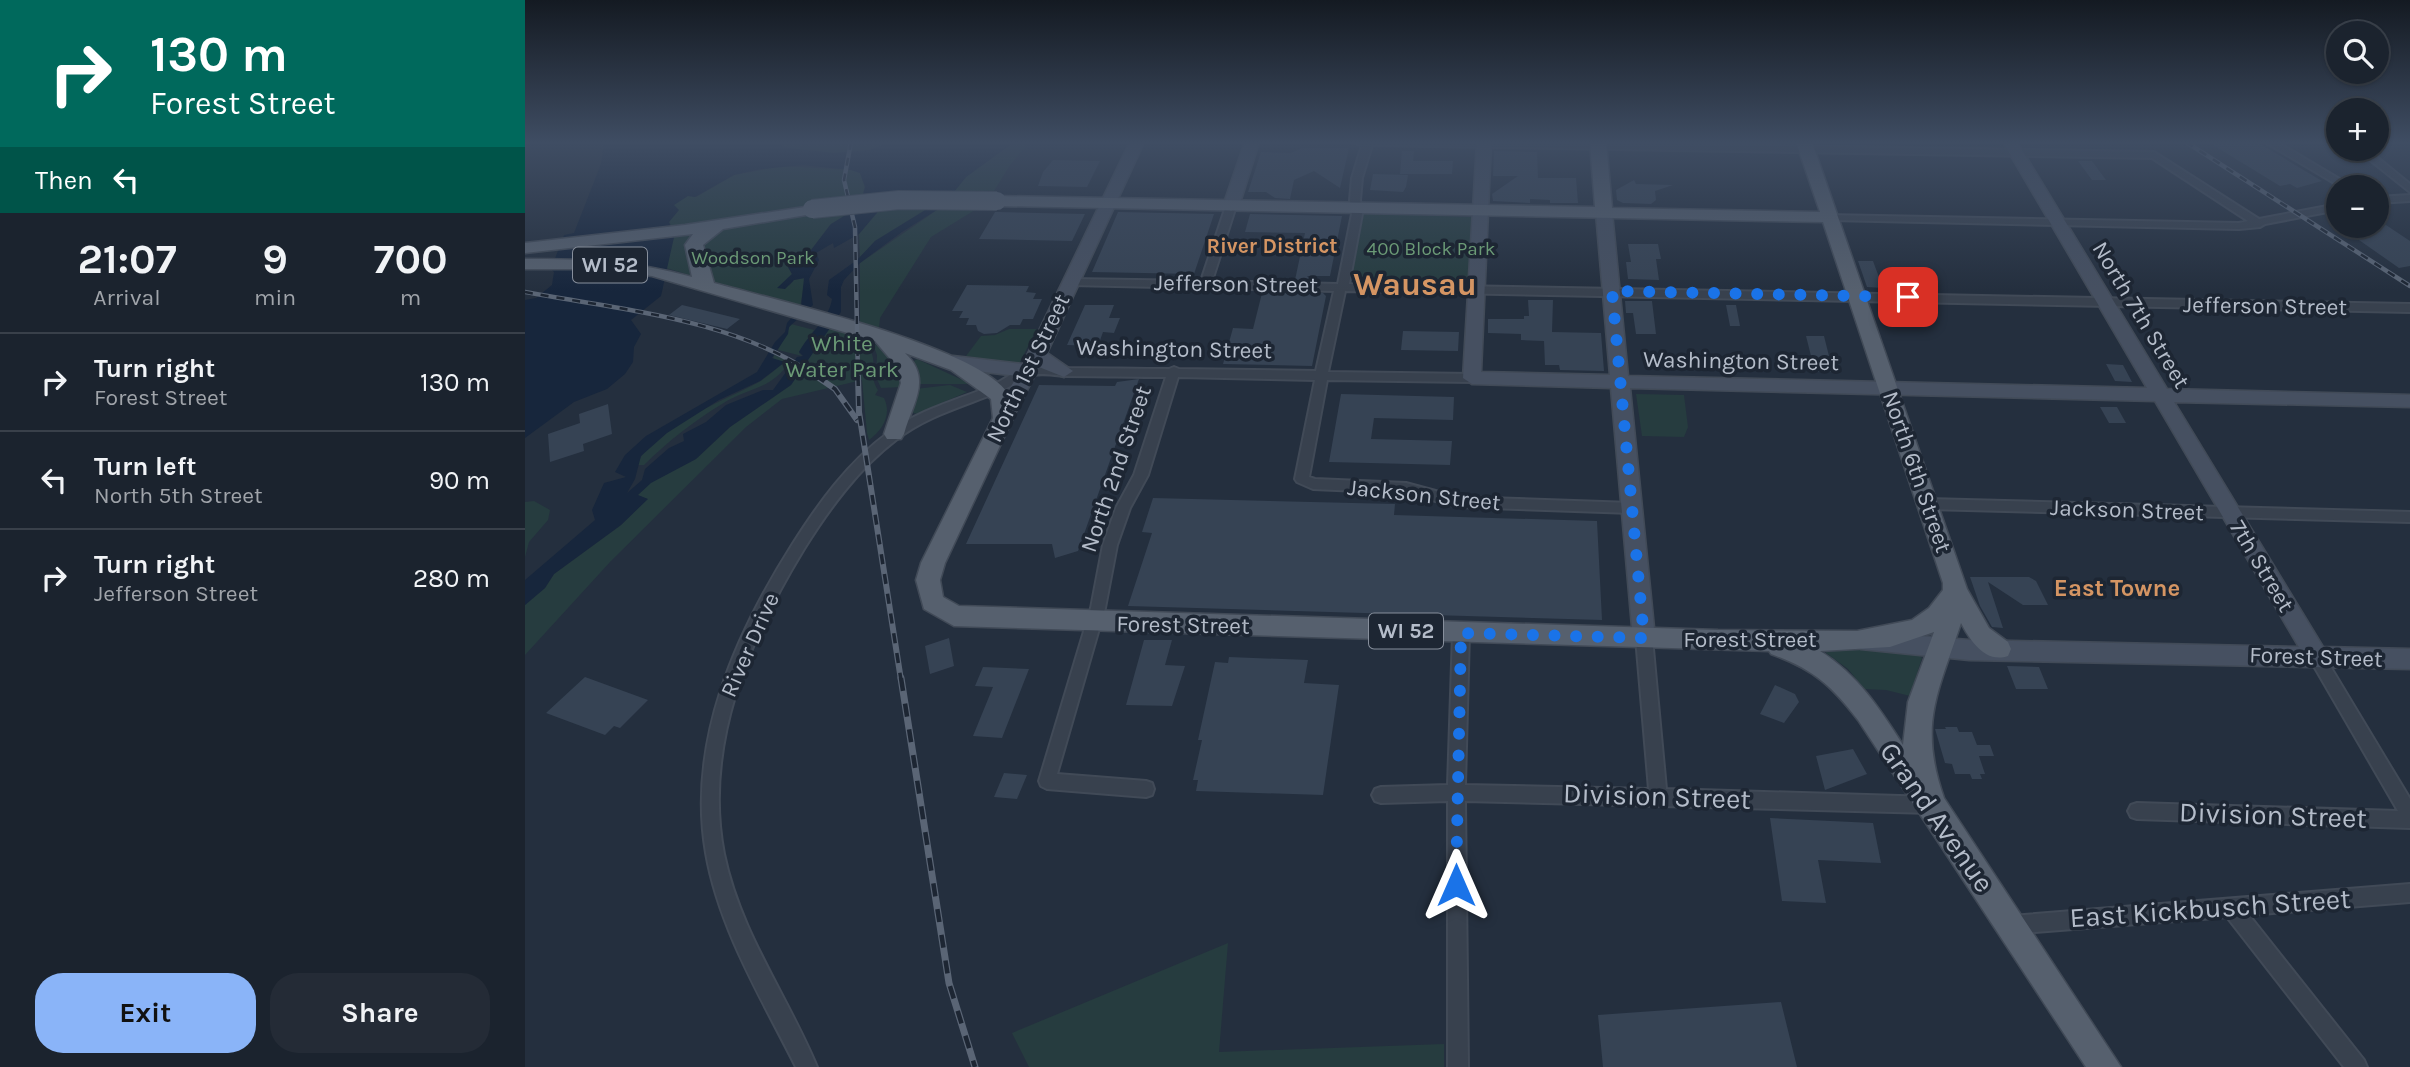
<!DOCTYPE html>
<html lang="en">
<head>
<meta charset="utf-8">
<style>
	body { margin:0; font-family:Karla,sans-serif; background:#242b36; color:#f1f3f6; height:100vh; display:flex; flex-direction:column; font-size:26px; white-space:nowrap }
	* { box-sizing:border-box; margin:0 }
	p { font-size:23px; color:#a0a4aa }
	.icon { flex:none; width:38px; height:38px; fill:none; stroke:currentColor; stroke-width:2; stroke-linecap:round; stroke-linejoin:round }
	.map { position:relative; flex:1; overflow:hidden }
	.drawer { display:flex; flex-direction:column; background:#1b232e; width:525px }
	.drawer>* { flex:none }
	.guide { background:#00695c; color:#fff; overflow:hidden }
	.fabs { position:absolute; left:1801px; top:21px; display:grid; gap:14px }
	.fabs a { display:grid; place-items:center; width:63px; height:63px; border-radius:50%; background:#1b232e; box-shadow:0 2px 5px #0004,0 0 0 2px #39404a; font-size:35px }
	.pin { position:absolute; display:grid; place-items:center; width:60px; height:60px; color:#fff; margin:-30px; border-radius:14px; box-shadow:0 4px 10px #0006 }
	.me { position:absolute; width:77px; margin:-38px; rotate:0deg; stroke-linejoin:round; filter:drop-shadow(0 0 5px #0008) }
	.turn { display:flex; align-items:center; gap:24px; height:147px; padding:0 35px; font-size:32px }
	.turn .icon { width:91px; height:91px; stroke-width:2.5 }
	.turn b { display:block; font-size:49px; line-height:60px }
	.then { display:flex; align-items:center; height:66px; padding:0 35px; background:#0003; gap:14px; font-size:26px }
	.eta { display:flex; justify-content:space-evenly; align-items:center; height:119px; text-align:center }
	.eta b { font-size:42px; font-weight:700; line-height:49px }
	.button { display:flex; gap:14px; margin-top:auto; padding:14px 35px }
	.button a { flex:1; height:80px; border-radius:28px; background:#8ab4f8; color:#111; font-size:28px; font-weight:700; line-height:80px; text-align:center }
	.button a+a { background:#242b36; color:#f1f3f6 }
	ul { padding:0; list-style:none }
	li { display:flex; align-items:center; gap:21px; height:98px; padding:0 35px; border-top:2px solid #39404a }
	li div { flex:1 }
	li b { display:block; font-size:26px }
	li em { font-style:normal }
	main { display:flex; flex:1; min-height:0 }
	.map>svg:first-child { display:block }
	.green { fill:#263c3f }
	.water { fill:#17263c; fill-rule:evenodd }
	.building { fill:#364354 }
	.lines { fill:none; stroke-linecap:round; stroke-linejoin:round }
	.street-casing { stroke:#414a57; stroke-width:4 }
	.secondary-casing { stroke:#414a57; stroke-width:3 }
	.primary-casing { stroke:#414a57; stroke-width:3 }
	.street { fill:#38414e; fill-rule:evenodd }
	.secondary { fill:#465061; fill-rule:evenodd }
	.primary { fill:#56606e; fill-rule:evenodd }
	.rail-far2-casing { stroke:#5a6575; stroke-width:4.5 }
	.rail-far1-casing { stroke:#5a6575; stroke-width:6 }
	.rail-casing { stroke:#5a6575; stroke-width:7 }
	.rail-far2 { stroke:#1d2633; stroke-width:2.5; stroke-dasharray:8; stroke-linecap:butt }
	.rail-far1 { stroke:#1d2633; stroke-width:3.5; stroke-dasharray:10; stroke-linecap:butt }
	.rail { stroke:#1d2633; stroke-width:4.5; stroke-dasharray:13; stroke-linecap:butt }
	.primary-bridge-casing { stroke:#414a57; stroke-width:20; stroke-linecap:butt }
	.primary-bridge { stroke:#56606e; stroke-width:18 }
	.route { stroke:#1a73e8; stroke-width:12; stroke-dasharray:0 21.6 }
	.labels { text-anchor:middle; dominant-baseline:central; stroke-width:7; stroke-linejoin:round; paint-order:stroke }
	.far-park-label { font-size:19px; fill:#6b9a76; stroke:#1d2633 }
	.far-quarter-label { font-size:21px; font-weight:bold; fill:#d59563; stroke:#1d2633 }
	.shield { fill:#1d2633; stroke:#878f9c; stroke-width:2 }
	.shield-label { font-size:21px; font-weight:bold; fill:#b4bcc9 }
	.street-label { font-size:23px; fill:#b4bcc9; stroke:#1d2633 }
	.park-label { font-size:23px; fill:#6b9a76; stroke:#1d2633 }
	.neighbourhood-label { font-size:24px; font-weight:bold; fill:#d59563; stroke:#1d2633 }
	.near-street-label { font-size:28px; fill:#b4bcc9; stroke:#1d2633 }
	.far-town-label { font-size:32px; font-weight:bold; fill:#d59563; stroke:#1d2633 }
</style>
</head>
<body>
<main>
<section class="drawer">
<div class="guide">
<div class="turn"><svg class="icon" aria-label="right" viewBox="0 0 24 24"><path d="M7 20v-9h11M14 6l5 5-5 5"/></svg><div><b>130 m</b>Forest Street</div></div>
<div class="then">Then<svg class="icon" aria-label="left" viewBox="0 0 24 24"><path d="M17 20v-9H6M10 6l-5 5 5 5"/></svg></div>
</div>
<div class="eta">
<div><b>21:07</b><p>Arrival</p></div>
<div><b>9</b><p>min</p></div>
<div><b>700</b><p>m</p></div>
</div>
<ul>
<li><svg class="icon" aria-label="right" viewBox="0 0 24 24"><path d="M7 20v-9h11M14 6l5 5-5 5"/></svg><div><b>Turn right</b><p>Forest Street</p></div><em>130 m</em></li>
<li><svg class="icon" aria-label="left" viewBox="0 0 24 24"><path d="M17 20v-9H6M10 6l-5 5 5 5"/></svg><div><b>Turn left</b><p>North 5th Street</p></div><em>90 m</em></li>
<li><svg class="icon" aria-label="right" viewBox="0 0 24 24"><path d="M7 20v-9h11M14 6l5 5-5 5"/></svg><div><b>Turn right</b><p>Jefferson Street</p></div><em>280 m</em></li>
</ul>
<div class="button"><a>Exit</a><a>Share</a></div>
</section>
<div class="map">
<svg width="1885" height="1067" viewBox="0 0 1885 1067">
	<rect width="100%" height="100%" fill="#242f3e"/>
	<path class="green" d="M 248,142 L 365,142 C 342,156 270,158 248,142 Z
		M 489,142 L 505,142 L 485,165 L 466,196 L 425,195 L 441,177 Z
		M 257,166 L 326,170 L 335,173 L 340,187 L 337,198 L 324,213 L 305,225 L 280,258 L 263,267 L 267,274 L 264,286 L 269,280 L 280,278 L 275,308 L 141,268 L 149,237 L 279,214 L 286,205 L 147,227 L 144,222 L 148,205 L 163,195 L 171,197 L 209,175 Z
		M 458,205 L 406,237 L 355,318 L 354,328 L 335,323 L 335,263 L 418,206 Z
		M 356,207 L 402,209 L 350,241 L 335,258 L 334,234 Z
		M 837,213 L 946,217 L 949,219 L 946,223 L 944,282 L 829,282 L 827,270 Z
		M 305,322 C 328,328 343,332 348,358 C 350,371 345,378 353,390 L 350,395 L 359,398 C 367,414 358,430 344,440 L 342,433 L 337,380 L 257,399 L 221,427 L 85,562 L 0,655 L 0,605 L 20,588 L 29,574 L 96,525 L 122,499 L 112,495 L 126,482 L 171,459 L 205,427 L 266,385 Z
		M 266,324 L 289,330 L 274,353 L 277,356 L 253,350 Z
		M 484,329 L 512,329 L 494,364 L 441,356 L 456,336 L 470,335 Z
		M 347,342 L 370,359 L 377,387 L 356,388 L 351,377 L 352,355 Z
		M 249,355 L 265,361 C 247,390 224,387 197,404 C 169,421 142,442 119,465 L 112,465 C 126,428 201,400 234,382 C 244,376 251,368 260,362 L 248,360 Z
		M 392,359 L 446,384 L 393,384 L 386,363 Z
		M 425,385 L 442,392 L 392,414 L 383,411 L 390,389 Z
		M 1111,394 L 1159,395 L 1163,427 L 1159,437 L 1117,436 Z
		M 9,501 L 25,510 L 23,520 L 4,542 L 0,557 L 0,502 Z
		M 1301,648 L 1389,650 L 1397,658 L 1385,696 L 1361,690 L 1339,689 L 1323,669 L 1301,653 Z
		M 703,943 L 694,1052 L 919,1044 L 919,1067 L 504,1067 L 487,1033 Z"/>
	<path class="water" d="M 79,142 L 248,142 L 263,148 L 309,153 L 345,150 L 365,142 L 489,142 L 441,177 L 418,206 L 377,232 L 335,263 L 319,280 L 316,287 L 316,312 L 266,385 L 205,427 L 171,459 L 126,483 L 113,495 L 123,499 L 96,525 L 29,574 L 20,588 L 0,605 L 0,580 L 70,520 L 67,510 L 79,483 L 101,477 L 90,472 L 100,455 L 121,436 L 232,372 L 250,342 L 260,332 L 262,323 L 276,307 L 279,278 L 269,280 L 260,289 L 252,288 L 267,274 L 263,267 L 280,258 L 306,224 L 324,213 L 337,198 L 340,187 L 335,173 L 326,170 L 278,165 L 236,169 L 209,175 L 170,197 L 163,196 L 149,205 L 154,210 L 144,222 L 149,237 L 136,296 L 106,320 L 116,334 L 109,347 L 108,362 L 100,374 L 82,389 L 49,402 L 0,438 L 0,300 L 11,298 L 27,285 L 29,272 L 26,269 L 39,235 L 49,233 L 76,164 ZM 357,207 L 402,209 L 350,241 L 332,260 L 304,280 L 302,295 L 307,299 C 304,320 284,333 274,352 L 278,356 L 272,357 L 248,390 L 238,390 L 201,405 L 181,422 L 158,434 L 159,441 L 144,448 L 120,469 L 117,480 L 102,493 L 110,479 L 116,456 L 142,433 L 194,400 L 235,381 L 260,362 L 247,358 L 263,334 L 264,327 L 288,305 L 284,279 L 294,260 L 291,253 L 308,243 L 309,248 L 334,234 Z"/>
	<path class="building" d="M 1683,142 L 1732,142 L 1797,181 L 1772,188 L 1765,184 L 1755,186 Z
		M 777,148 L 824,148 L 815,188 L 789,171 L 769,180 L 765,199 L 750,198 L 741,192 L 723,192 L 736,152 L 766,153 Z
		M 877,151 L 889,151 L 888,161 L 928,161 L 927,174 L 875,174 Z
		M 969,151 L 1012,152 L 1013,178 L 1051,178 L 1053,203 L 1025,203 L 1025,200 L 1005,199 L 1005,203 L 968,201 L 967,194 L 993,176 L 968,176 Z
		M 528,160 L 575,161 L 562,187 L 513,186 L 518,172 Z
		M 1553,161 L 1567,161 L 1581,180 L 1567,180 Z
		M 848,174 L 883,175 L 881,187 L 878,192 L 845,190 Z
		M 1109,180 L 1111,184 L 1148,185 L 1130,191 L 1131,200 L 1126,204 L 1098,203 L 1092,200 L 1091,190 Z
		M 470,212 L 473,212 L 560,214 L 547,241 L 454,239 Z
		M 593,212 L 689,214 L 669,274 L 567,272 Z
		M 725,214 L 817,216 L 805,276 L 782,276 L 787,281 L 770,280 L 780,233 L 720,232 Z
		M 1852,219 L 1885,241 L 1885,266 L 1874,268 L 1814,226 L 1852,226 Z
		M 1103,244 L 1133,244 L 1136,259 L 1131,259 L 1134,280 L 1103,279 L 1101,262 L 1106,262 Z
		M 1333,261 L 1348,261 L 1358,288 L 1342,287 Z
		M 442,285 L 504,286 L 501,292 L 511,293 L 508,299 L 517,299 L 508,319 L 498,319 L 495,325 L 485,325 L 472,333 L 459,334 L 453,331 L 451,325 L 441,325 L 444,318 L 434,318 L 438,311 L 427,311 Z
		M 737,293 L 798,293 L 801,296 L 787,366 L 698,364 L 708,328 L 728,329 Z
		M 1003,300 L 1028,300 L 1027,332 L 1076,333 L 1079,371 L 1035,370 L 1034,365 L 1020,365 L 1019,341 L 996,340 L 996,334 L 963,333 L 963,319 L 999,319 L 999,316 L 1004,316 Z
		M 1100,301 L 1127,301 L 1131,334 L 1111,334 L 1108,313 L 1101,313 Z
		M 157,305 L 174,309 L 215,319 L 202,329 L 144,315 Z
		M 560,305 L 589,305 L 584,318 L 595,318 L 589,333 L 578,332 L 573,346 L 542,345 Z
		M 1201,305 L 1211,305 L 1215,326 L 1205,326 Z
		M 878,331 L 934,332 L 933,351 L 876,350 Z
		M 1281,336 L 1299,336 L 1308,372 L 1290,372 Z
		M 1581,364 L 1598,365 L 1607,382 L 1590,381 Z
		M 614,379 L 553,551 L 530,558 L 527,544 L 441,544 L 514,385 L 590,386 L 592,382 Z
		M 816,394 L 929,397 L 928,420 L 849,418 L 846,439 L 927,441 L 925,465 L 804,462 Z
		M 83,404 L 87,434 L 58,444 L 59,451 L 25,462 L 23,434 L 55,423 L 54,414 Z
		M 1575,407 L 1592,407 L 1601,423 L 1584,423 Z
		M 628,498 L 870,504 L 869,515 L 1072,521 L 1077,620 L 603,606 L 627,533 L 617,532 Z
		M 1445,577 L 1504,577 L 1511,581 L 1523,605 L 1498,605 L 1463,582 L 1478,628 L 1467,627 L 1455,606 Z
		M 424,638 L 429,666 L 405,674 L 400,646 Z
		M 619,640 L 647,640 L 640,665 L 660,666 L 647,706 L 601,705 Z
		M 704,657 L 783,660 L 779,683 L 814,685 L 798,795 L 671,791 L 673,780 L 668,780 L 677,740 L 673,740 L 690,662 L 703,663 Z
		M 1482,666 L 1514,667 L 1523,689 L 1491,689 Z
		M 458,667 L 504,669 L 477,738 L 448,736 L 468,687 L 450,686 Z
		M 60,677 L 123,700 L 95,728 L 89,726 L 80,735 L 21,713 Z
		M 1250,685 L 1270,694 L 1274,702 L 1259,723 L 1235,714 Z
		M 1420,727 L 1432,727 L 1434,732 L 1447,732 L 1452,745 L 1465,745 L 1469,756 L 1454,756 L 1460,774 L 1455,774 L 1457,779 L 1447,779 L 1445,774 L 1430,774 L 1427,764 L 1420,763 L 1410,729 L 1421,729 Z
		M 1328,749 L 1342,774 L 1300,790 L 1291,756 Z
		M 479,773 L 502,775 L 492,799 L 469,797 Z
		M 1245,818 L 1348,823 L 1356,863 L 1293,860 L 1301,903 L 1257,901 Z
		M 1256,1002 L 1272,1067 L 1078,1067 L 1073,1015 Z"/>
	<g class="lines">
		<g class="street-casing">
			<path id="street" d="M 826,142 L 1001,142 L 1629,152 L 1734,219 L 1813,204 L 1813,210 L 1740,224 L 1735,227 L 1714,229 L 1306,220 L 1301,217 L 1302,215 L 1714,223 L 1723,221 L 1627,158 L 847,145 L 837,178 L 835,200 L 837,214 L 824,284 L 1885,304 L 1885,312 L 820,291 L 803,372 L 947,374 L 953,378 L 947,382 L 802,380 L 784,477 L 790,479 L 881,483 L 933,497 L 1107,503 L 1114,508 L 1107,513 L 933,507 L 881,493 L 788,489 L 772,482 L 770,479 L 790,380 L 653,377 L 623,475 L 605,508 L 592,545 L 580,608 L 532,774 L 621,781 L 627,783 L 629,789 L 627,795 L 621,797 L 522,789 L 516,786 L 514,781 L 566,608 L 578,545 L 591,508 L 609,475 L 641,377 C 607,377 574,376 540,376 C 530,375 513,372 504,376 C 492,381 482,389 471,393 C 436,407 400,417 371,440 C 333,469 304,509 279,549 C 224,639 178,746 199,854 C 215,932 262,995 292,1067 L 271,1067 C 237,999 194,929 181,853 C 162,743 210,635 267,545 C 293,504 323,462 363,433 C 394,410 429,401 464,387 C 476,382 489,371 501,367 C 514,364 531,367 544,368 C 577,368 611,369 644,369 L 649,367 L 654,369 L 791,371 L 809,291 L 546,285 L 540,282 L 546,279 L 676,281 L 701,206 L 706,203 L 711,206 L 687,281 L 813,284 L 827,214 L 825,200 L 827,178 L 837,145 Z
				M 1740,142 L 1752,142 L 1828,187 L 1816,187 Z
				M 1831,149 L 1842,149 L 1885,184 L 1885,192 Z
				M 1885,195 L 1885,201 L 1852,203 L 1852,197 Z
				M 1403,499 L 1885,512 L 1885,522 L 1403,509 L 1396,504 Z
				M 936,627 L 941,629 L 944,633 L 940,785 L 1124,789 L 1111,638 L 1114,634 L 1119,632 L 1124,634 L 1127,638 L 1141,789 L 1407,797 L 1413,799 L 1416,805 L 1413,811 L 1407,813 L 940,801 L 943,1067 L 923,1067 L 923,801 L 856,803 L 850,801 L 847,795 L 850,789 L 856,787 L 923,785 L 928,633 L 931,629 Z
				M 1791,650 L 1796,651 L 1885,799 L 1885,828 L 1612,819 L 1606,817 L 1603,811 L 1606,805 L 1612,803 L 1873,811 L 1786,661 L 1783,656 L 1786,651 Z
				M 1885,884 L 1885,902 L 1724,915 L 1839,1060 L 1842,1067 L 1819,1067 L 1702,917 L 1486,934 L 1479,932 L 1477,925 L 1479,918 L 1486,916 Z"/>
		</g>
		<g class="secondary-casing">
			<path id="secondary" d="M 605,142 L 619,142 L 522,353 L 548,371 L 539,377 L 514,367 L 485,423 L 471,423 L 468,418 L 492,376 L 428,368 L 419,362 L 428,356 L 498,364 Z
				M 720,142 L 734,142 L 714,206 L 706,211 L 698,206 Z
				M 952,142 L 966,142 L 956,372 L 1085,375 L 1071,213 L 1079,208 L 1087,213 L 1103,376 L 1622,388 L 1478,142 L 1492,142 L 1642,389 L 1885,395 L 1885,407 L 1649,402 L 1798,647 L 1885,649 L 1885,669 L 1444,660 L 1336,649 L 1333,642 L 1336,635 L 1344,632 L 1444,640 L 1774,647 L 1630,401 L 1105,388 L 1130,638 L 1127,645 L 1119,647 L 1111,645 L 1108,638 L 1086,388 L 947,384 L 938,378 Z"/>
		</g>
		<g class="primary-casing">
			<path id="primary" d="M 1065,142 L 1081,142 L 1087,208 L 1295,212 L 1271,142 L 1287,142 L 1442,589 L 1464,628 L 1483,642 L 1486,649 L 1483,656 C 1460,664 1445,640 1436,623 C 1413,693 1393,724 1419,798 L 1596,1067 L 1561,1067 L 1333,720 C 1306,685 1288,669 1246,654 L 1244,651 L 429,626 L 399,609 L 391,580 L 396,563 L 468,418 L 466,399 L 426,370 L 380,353 C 408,379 387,404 379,434 L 376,439 L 362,439 L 359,434 L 376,383 L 372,367 L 350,341 L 127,276 L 71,269 L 0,269 L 0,259 C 58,259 111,261 167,277 L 160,245 L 168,234 L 0,253 L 0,243 L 160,225 L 293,205 L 293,213 L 287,214 L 198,229 L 178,245 L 189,283 C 250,300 449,345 483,393 C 489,401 489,408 488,418 L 420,563 L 415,580 L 418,597 L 434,606 L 1193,630 L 1332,631 L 1387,620 L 1404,608 L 1418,590 L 1418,583 L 1298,222 L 472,206 L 464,201 L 472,196 L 1070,207 ZM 1409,632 L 1383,702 L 1378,745 C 1355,709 1333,675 1295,651 L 1365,647 Z"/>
		</g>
		<use href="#street" class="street"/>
		<use href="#secondary" class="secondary"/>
		<use href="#primary" class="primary"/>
		<g class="rail-far2-casing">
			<path id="rail-far2" d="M 326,142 L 319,180 L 330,227 L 333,378
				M 1661,142 L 1885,286
				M 0,292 C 97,310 211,319 294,378"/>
		</g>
		<g class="rail-far1-casing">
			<path id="rail-far1" d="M 291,376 L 310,389 L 332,420
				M 333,376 L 334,412 L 376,680"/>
		</g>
		<g class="rail-casing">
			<path id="rail" d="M 376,678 L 424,983 L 450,1067"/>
		</g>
		<use href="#rail-far2" class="rail-far2"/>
		<use href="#rail-far1" class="rail-far1"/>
		<use href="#rail" class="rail"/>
		<g class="primary-bridge-casing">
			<path id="primary-bridge" d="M 287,209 L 374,200 L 472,201"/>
		</g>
		<use href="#primary-bridge" class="primary-bridge"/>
	</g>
	<linearGradient id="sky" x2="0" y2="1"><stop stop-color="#141a22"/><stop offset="0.49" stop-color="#3f4d63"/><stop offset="1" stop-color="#3f4d63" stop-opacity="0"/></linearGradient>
	<rect width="1885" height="291" fill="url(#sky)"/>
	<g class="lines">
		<path class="route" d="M 931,885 L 936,633 L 1119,638 L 1087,291 L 1383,297"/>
	</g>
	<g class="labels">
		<g class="far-park-label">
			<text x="906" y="249">400 Block Park</text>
			<text x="228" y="258">Woodson Park</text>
		</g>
		<g class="far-quarter-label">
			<text x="747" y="246">River District</text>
		</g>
		<g class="shield">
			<rect x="48" y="247.5" width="74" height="35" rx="5"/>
			<rect x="844" y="613.5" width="74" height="35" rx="5"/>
		</g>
		<g class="shield-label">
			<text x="85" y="265">WI 52</text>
			<text x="881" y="631">WI 52</text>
		</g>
		<g class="street-label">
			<text transform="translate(711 284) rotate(1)">Jefferson Street</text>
			<text transform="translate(1740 306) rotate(1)">Jefferson Street</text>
			<text transform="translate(1616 315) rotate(59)">North 7th Street</text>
			<text transform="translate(649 349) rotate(1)">Washington Street</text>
			<text transform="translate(1216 361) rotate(1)">Washington Street</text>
			<text transform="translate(503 368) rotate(-64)">North 1st Street</text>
			<text transform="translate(591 469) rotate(-71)">North 2nd Street</text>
			<text transform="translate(1392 472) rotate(71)">North 6th Street</text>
			<text transform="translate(899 495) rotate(6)">Jackson Street</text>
			<text transform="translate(1602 510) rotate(2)">Jackson Street</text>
			<text transform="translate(1737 566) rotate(59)">7th Street</text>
			<text transform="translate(658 625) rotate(1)">Forest Street</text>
			<text x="1225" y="639">Forest Street</text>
			<text transform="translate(225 645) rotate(-66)">River Drive</text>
			<text transform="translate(1791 657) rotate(2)">Forest Street</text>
		</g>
		<g class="park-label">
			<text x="317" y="343">White<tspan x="317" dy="26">Water Park</tspan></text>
		</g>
		<g class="neighbourhood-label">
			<text x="1592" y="588">East Towne</text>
		</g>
		<g class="near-street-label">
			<text transform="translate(1132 796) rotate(2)">Division Street</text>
			<text transform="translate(1748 815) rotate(2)">Division Street</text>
			<text transform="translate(1412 817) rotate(55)">Grand Avenue</text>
			<text transform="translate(1685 908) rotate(-4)">East Kickbusch Street</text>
		</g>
		<g class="far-town-label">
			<text x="890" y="284">Wausau</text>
		</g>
	</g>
</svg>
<div class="fabs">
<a><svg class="icon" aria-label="search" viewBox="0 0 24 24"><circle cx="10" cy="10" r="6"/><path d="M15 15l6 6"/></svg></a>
<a>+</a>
<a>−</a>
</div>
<div class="pin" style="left:1383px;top:297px;background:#d93025"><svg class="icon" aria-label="arrive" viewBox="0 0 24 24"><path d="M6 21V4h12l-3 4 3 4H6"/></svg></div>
<svg class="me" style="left:931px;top:885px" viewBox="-20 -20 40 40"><path d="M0-17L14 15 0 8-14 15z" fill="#1a73e8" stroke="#fff" stroke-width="4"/></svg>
</div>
</main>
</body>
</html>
